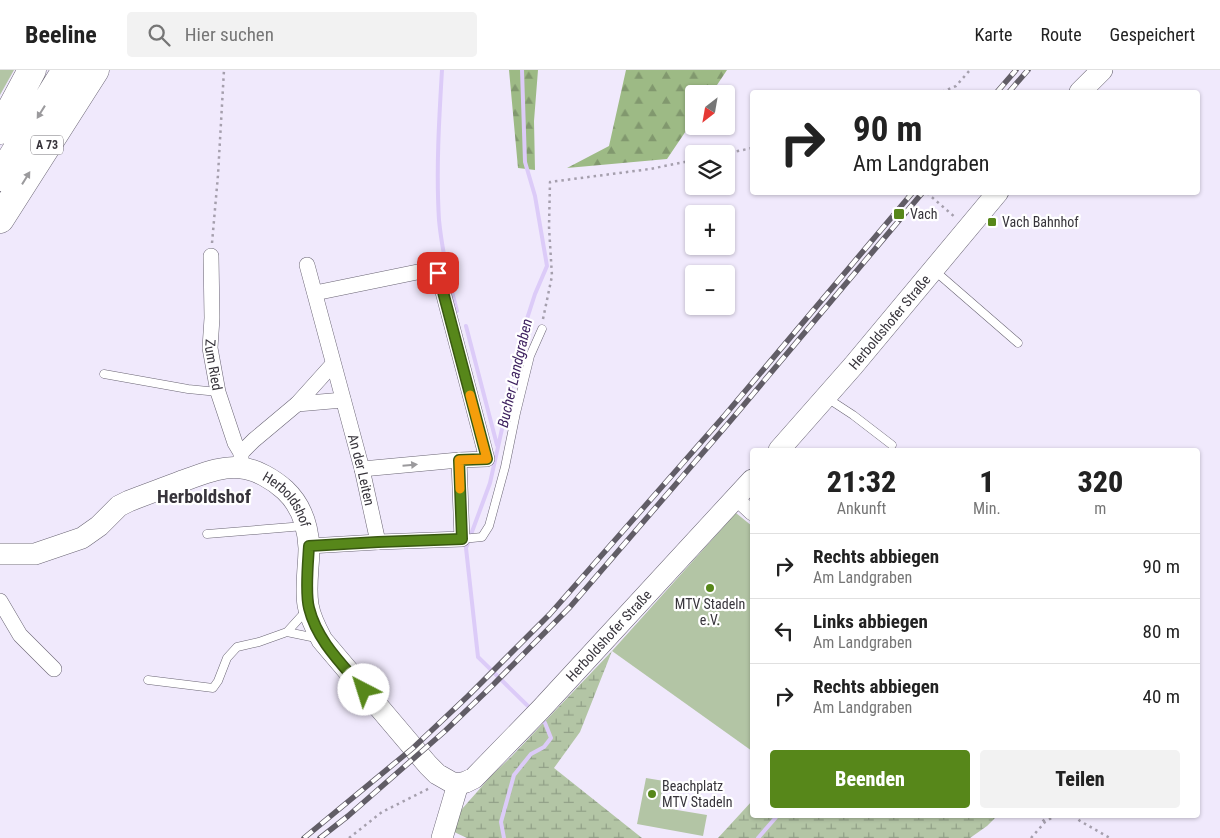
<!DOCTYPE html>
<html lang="de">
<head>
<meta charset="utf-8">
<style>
	body { margin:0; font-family:"Roboto Condensed",sans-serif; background:#f2f2f2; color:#222; height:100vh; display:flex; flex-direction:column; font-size:19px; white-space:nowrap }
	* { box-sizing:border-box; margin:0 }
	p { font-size:16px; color:#767676 }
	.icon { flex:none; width:28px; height:28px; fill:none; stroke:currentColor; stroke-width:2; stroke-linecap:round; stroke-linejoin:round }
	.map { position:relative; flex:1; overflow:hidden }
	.details { position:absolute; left:750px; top:378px; width:450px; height:370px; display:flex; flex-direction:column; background:#fff; border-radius:5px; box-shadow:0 1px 4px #0004 }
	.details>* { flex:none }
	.hud { position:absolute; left:750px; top:20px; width:450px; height:105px; border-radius:5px; box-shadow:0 1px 4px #0004; background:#fff; color:#222; overflow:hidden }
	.needle { width:32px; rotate:211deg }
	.fabs { position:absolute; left:685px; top:15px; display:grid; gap:10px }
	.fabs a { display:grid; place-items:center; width:50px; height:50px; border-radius:5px; background:#fff; box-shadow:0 1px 4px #0004; font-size:25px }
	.pin { position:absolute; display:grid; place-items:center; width:42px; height:42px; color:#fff; margin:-21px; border-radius:10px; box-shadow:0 2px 8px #0006 }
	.me { position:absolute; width:55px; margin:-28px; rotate:320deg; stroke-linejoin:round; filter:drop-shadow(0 0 4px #0008) }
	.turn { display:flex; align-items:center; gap:18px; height:105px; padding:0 20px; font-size:22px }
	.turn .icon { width:65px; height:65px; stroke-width:2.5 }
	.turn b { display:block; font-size:35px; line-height:42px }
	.eta { display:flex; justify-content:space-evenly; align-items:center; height:85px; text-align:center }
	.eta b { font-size:30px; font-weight:800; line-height:35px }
	.button { display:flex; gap:10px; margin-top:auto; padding:10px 20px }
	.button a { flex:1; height:58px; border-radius:5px; background:#57871a; color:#fff; font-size:20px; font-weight:800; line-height:58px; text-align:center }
	.button a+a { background:#f2f2f2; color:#222 }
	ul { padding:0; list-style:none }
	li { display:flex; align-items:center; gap:15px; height:65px; padding:0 20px; border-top:1px solid #e0e0e0 }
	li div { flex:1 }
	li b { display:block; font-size:19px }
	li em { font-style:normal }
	header { display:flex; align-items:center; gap:30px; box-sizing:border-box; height:70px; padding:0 25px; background:#fff; border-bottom:1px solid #e0e0e0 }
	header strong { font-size:24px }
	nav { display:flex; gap:28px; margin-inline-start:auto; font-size:18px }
	.search { width:350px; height:45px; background:#f2f2f2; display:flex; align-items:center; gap:12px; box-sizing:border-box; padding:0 18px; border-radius:5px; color:#767676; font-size:19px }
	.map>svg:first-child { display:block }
	.grass { fill:#b3c5a5 }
	.forest { fill:url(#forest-firs) }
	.wetland { fill:url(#wetland-marsh) }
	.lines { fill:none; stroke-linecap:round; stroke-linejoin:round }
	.stream { stroke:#dccbf8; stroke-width:4 }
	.lane-casing { stroke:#6a6574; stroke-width:9 }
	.street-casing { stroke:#6a6574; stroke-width:16 }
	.secondary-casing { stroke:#6a6574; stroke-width:22 }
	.highway-casing { stroke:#6a6574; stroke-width:29 }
	.path { stroke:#a59fad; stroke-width:2.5; stroke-dasharray:2.5 4; stroke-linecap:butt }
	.lane { stroke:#fff; stroke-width:8 }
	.street { stroke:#fff; stroke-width:15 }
	.secondary { stroke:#fff; stroke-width:21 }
	.highway { stroke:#fff; stroke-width:28 }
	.rail-casing { stroke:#615d66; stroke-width:5.5 }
	.rail { stroke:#fff; stroke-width:4; stroke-dasharray:11; stroke-linecap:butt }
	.oneway { fill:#9b9a9d }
	.route-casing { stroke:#395811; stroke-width:12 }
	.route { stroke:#57871a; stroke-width:9 }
	.slow { stroke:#f59e0b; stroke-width:9 }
	.poi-dot { fill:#57871a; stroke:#fff; stroke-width:2 }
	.labels { text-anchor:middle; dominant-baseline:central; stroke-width:4.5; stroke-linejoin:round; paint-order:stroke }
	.shield { fill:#fff; stroke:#737176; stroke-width:1 }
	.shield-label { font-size:12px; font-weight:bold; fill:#37343b }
	.poi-label { font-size:14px; fill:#37343b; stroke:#fff; text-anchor:start }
	.street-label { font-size:14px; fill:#37343b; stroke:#fff }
	.water-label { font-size:15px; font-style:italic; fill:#3c1f5e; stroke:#fff }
	.district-label { font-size:19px; font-weight:bold; fill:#37343b; stroke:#fff }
</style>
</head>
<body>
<header>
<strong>Beeline</strong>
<div class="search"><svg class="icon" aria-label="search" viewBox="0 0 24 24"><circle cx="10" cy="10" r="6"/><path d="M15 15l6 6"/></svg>Hier suchen</div>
<nav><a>Karte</a><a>Route</a><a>Gespeichert</a></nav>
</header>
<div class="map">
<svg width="1220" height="768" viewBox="0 0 1220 768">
	<defs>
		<pattern id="forest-firs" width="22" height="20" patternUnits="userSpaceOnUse" patternTransform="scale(1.25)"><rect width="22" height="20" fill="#9dba85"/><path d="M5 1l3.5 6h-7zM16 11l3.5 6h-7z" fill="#81986e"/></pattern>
		<pattern id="wetland-marsh" width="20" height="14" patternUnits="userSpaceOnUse" patternTransform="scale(1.25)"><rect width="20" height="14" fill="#b3c5a5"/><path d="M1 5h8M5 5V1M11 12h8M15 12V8" fill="none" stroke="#92a188"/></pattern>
	</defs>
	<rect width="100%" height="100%" fill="#f0e9fc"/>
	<path class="grass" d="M 0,0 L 14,0 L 0,25 Z
		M 736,443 L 752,456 L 752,681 L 612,581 Z
		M 646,708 L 664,711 L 659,737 L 707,745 L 703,766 L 637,754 Z"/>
	<path class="forest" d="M 509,0 L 538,0 L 534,51 L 535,100 L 518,98 Z
		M 626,0 L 727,0 L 711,24 L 694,24 L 694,49 L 667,89 L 567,98 L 609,76 Z"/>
	<path class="wetland" d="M 612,581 L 580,662 L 554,698 L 642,768 L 467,768 L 452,761 L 462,739 L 491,706 L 511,687 Z
		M 752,731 L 752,745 L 998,745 L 987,756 L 970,768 L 718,768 Z"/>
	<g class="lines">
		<path class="stream" d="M 442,0 C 439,50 436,101 439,150 C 442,181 449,211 457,241
			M 522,0 L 525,92 L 535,126 L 547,196 L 535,224 L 525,255 L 490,413 L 466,478 L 478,587 L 532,640
			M 466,256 L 497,375
			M 504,768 L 501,752 L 514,705 L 531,684 L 544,677 L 551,668 L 545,653 L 541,649
			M 758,768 L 778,745"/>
		<g class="lane-casing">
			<path id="lane" d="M 935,201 L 1018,273
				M 104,304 L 188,319 L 218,322
				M 827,328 L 853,345 L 892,375
				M 207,464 L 304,456
				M 462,469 L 482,467 L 489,456 L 505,397 L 516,343 L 530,286 L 542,259
				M 287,562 L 316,568
				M 148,610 L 213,618 L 218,611 L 227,588 L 237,577 L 259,572 L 287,562 L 306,541"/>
		</g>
		<g class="street-casing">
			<g id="street">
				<path id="s1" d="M 211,186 L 212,248 L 210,278 L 218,322 L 235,373 L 241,383 L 241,397"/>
				<path id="s2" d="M 307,195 L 362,399 L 378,472"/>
				<path d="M 315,223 L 432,199 L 438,203 L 487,389 L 459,390 L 362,399"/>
				<path d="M 297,334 L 343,330"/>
				<path d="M 241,383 L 254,370 L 297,334 L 333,294"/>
				<path d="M 736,428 L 752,443"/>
				<path d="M 309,476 L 378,472 L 462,469 L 459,390"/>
				<path d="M 0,531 L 20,565 L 54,599"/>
			</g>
		</g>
		<g class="secondary-casing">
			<g id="secondary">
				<path d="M 1080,22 L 1102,0"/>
				<path id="s3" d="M 779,380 L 853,296 L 998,122"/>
				<path id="s4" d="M 0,484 L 35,484 L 82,468 L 99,456 L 119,436 L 129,431 C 147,424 164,418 182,411 C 200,405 222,395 241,398 C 256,399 274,410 285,420 C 301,435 308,456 309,478 C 309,496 305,516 308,535 C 310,547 316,559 322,570 L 428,695 L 437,704 L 451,712 L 458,714 L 466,712 L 474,708 L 541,639 L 752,410"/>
				<path d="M 442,768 L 458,714"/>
			</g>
		</g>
		<g class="highway-casing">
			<path id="highway" d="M 0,60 L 32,0
				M 0,107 L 66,0
				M 0,149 L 95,0"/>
		</g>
		<path class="path" d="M 942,22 L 956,16 L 970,0
			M 724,84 L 752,78
			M 927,123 L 956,148
			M 212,173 L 218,105 L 224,0
			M 543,249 L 552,206 L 549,157 L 550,112 L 650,99 L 694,90
			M 1038,745 L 1045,752
			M 1074,745 L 1080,751 L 1110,768
			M 349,768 L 382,742 L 430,718
			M 1031,768 L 1045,752 L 1056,745"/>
		<use href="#lane" class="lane"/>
		<use href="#street" class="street"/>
		<use href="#secondary" class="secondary"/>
		<use href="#highway" class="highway"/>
		<g class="rail-casing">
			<path id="rail" d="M 997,22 L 1016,0
				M 1009,22 L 1028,0
				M 304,768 L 413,678 L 468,626 L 550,544 L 725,345 L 913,122
				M 320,768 L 348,746 L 445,661 L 493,615 L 570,537 L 732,349 L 923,122"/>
		</g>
		<use href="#rail" class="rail"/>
	</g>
	<defs><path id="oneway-solid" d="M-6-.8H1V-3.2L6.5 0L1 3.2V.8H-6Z" transform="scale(1.25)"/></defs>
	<g class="oneway">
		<use href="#oneway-solid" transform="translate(41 42) rotate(122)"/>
		<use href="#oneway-solid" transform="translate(26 108) rotate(-58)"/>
		<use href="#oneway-solid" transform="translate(410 395) rotate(-5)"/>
	</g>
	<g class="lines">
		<g class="route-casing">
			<path id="route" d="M 364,620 C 343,595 317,571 309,538 C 305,523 308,493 309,476 L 378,472 L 462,469 L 459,390 L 487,389 L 438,203"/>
		</g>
		<use href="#route" class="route"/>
		<path class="slow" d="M 460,419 L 459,390 L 487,389 L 470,325"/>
	</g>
	<g class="poi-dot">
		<rect x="893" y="138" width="12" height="12" rx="2.5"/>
		<rect x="987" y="147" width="10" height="10" rx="2.5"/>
		<circle cx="710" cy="518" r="5"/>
		<circle cx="652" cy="724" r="5"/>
	</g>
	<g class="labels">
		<rect class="shield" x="31" y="65.5" width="32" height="19" rx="4"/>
		<g class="shield-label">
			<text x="47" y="75">A 73</text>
		</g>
		<g class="poi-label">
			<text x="910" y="144">Vach</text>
			<text x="1002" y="152">Vach Bahnhof</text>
			<text x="710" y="534" text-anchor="middle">MTV Stadeln<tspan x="710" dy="16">e.V.</tspan></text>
			<text x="662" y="716">Beachplatz<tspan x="662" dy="16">MTV Stadeln</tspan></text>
		</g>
		<g class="street-label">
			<text stroke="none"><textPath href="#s3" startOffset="169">Herboldshofer Straße</textPath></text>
			<text stroke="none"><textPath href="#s1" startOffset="109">Zum Ried</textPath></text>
			<text stroke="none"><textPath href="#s2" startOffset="212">An der Leiten</textPath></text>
			<text stroke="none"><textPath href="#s4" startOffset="321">Herboldshof</textPath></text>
			<text stroke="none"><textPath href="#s4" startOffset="885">Herboldshofer Straße</textPath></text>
		</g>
		<g class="water-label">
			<text transform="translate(515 303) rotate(-77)">Bucher Landgraben</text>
		</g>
		<g class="district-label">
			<text x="204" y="426">Herboldshof</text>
		</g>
	</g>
</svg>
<div class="fabs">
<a><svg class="needle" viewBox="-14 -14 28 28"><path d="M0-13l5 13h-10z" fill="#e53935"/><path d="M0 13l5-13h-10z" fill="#767676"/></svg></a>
<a><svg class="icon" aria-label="layers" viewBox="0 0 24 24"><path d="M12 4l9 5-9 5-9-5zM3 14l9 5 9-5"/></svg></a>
<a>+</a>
<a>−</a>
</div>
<div class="pin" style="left:438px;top:203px;background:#d93025"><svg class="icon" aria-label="arrive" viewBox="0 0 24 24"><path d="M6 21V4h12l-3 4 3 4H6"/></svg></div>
<svg class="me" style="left:364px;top:620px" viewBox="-20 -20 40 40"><circle r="19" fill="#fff"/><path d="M0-13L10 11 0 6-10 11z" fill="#57871a"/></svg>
<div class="hud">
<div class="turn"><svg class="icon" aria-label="right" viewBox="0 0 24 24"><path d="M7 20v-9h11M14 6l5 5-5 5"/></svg><div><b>90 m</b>Am Landgraben</div></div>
</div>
<section class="details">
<div class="eta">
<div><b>21:32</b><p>Ankunft</p></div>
<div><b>1</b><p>Min.</p></div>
<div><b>320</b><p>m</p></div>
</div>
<ul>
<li><svg class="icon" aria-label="right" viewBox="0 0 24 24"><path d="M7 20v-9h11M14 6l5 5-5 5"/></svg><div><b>Rechts abbiegen</b><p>Am Landgraben</p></div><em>90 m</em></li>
<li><svg class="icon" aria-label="left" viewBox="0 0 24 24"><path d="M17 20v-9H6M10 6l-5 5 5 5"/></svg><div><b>Links abbiegen</b><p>Am Landgraben</p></div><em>80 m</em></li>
<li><svg class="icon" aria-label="right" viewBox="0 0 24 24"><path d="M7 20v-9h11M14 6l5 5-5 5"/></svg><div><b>Rechts abbiegen</b><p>Am Landgraben</p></div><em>40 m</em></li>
</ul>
<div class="button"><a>Beenden</a><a>Teilen</a></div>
</section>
</div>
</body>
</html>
